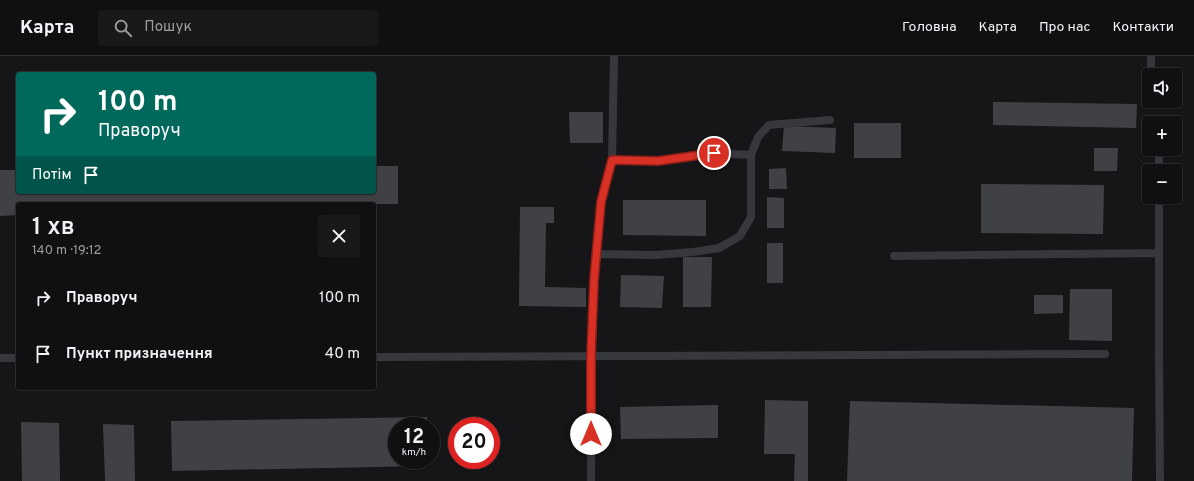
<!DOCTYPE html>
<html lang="uk">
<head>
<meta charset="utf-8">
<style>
	body { margin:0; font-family:Overpass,sans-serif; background:#19191b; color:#f1f3f6; height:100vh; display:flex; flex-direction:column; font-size:15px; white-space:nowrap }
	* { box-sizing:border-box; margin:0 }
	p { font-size:13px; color:#9c9d9f }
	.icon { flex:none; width:22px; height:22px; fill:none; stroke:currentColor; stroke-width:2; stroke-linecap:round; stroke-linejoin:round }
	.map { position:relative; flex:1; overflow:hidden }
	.side { position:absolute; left:16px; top:146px; width:360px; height:188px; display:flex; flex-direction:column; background:#101012; border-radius:4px; box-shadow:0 1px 3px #0004,0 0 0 1px #303032 }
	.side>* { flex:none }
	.guide { position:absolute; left:16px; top:16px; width:360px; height:122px; border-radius:4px; box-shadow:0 1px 3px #0004,0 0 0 1px #303032; background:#00695c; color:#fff; overflow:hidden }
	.fabs { position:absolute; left:1142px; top:12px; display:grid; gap:8px }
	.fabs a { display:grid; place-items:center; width:40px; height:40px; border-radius:4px; background:#101012; box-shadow:0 1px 3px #0004,0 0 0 1px #303032; font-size:20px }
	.speed { position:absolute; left:388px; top:361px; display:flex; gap:8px; font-size:20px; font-weight:700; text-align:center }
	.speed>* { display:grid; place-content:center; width:52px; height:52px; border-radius:50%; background:#101012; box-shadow:0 1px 3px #0004,0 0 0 1px #303032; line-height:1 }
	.speed small { font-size:10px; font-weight:400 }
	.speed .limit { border:6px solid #d22; background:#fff; color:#111 }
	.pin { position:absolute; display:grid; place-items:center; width:34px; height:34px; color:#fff; margin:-17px; border:2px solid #fff; border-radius:50%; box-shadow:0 1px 4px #0007 }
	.me { position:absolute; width:44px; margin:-22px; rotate:0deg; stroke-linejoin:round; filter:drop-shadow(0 0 3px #0008) }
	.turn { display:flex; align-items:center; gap:14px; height:84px; padding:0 16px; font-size:18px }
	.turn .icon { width:52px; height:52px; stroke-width:2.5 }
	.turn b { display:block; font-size:28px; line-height:34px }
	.then { display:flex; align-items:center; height:38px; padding:0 16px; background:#0003; gap:8px; font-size:15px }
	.round { display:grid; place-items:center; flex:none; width:42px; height:42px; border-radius:4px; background:#19191b }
	.overview { display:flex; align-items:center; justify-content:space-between; height:68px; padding:0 16px }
	h1 { font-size:24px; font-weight:600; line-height:30px }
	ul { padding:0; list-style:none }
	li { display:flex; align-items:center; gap:12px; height:56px; padding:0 16px }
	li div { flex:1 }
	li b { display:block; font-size:15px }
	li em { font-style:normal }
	header { display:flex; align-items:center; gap:24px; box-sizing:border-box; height:56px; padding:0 20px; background:#101012; border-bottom:1px solid #303032 }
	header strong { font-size:19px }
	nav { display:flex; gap:22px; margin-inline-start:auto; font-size:14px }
	.search { width:280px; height:36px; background:#19191b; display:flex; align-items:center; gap:10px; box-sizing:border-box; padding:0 14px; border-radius:4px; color:#9c9d9f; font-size:15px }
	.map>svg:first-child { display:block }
	.building { fill:#404145 }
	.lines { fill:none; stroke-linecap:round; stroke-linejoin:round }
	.service { stroke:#37383d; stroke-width:8 }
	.route-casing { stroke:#8d1f18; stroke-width:10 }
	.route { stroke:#d93025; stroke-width:7 }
</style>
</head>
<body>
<header>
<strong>Карта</strong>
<div class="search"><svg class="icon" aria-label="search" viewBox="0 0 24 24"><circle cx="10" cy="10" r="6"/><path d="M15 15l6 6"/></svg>Пошук</div>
<nav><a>Головна</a><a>Карта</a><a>Про нас</a><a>Контакти</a></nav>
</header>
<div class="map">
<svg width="1194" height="425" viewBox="0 0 1194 425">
	<rect width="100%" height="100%" fill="#161618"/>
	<path class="building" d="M 993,46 L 1137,48 L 1136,72 L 993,69 Z
		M 569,56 L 603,56 L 603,87 L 570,87 Z
		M 854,67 L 901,67 L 901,102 L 854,102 Z
		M 784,70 L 836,72 L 835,97 L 782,95 Z
		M 1094,92 L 1118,92 L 1117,115 L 1094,115 Z
		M 374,110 L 398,110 L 398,148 L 18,148 L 18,159 L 0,160 L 0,114 L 18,114 L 18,136 L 374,136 Z
		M 786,112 L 787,133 L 769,133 L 769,113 Z
		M 981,128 L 1104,129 L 1103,178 L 981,177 Z
		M 767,141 L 784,142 L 784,172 L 767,172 Z
		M 623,144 L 706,144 L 706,180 L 623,179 Z
		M 520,151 L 554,151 L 554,167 L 546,167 L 545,231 L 586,232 L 586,251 L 519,250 Z
		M 767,187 L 783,187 L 783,227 L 767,227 Z
		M 683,201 L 712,201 L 711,251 L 683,251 Z
		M 621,219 L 664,220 L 662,252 L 620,251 Z
		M 1070,233 L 1112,233 L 1112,285 L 1069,284 Z
		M 1034,239 L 1063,239 L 1063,257 L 1034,258 Z
		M 765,344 L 808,345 L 808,425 L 794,425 L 795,398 L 764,398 Z
		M 850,345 L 1134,352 L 1132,425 L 847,425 Z
		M 718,349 L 718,382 L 621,383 L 620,351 Z
		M 427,361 L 427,370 L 397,370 L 397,404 L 427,404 L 427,410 L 172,415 L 171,365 Z
		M 21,366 L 59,367 L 60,425 L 22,425 Z
		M 103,368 L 134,369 L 135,425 L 105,425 Z"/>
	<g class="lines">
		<path class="service" d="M 1151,19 L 1151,0
			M 612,104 L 658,105 L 714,97 L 751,99 L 758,81 L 769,69 L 830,64
			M 1159,115 L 1159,93
			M 1159,141 L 1159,295 L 1160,425
			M 597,198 L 656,199 L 693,196 L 719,192 L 740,180 L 751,161 L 751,99
			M 894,200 L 1159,197
			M 374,301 L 1105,298
			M 0,302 L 18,302
			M 591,425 L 591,300 L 594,224 L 601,146 L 612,104 L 614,0"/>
	</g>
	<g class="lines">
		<g class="route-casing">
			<path id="route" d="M 591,378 L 591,300 L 594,224 L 601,146 L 612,104 L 658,105 L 714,97"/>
		</g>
		<use href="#route" class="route"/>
	</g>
</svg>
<div class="fabs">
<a><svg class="icon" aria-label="sound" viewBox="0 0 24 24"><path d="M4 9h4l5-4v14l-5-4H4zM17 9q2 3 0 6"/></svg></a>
<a>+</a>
<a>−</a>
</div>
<div class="speed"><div>12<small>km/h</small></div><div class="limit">20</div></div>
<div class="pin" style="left:714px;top:97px;background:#d93025"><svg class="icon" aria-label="arrive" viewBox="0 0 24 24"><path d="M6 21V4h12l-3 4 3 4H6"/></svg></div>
<svg class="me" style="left:591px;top:378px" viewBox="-20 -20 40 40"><circle r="19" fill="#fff"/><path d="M0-13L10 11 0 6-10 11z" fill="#d93025"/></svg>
<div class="guide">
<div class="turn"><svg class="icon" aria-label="right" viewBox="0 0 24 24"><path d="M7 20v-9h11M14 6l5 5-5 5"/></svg><div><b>100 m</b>Праворуч</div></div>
<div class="then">Потім<svg class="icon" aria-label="arrive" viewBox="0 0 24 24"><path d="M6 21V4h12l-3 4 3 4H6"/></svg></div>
</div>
<section class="side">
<div class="overview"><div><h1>1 хв</h1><p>140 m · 19:12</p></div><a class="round"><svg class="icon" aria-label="close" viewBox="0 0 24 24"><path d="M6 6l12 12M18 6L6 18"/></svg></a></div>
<ul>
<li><svg class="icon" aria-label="right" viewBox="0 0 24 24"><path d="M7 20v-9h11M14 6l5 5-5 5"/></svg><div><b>Праворуч</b></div><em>100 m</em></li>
<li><svg class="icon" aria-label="arrive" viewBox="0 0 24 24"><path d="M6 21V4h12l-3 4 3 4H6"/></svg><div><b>Пункт призначення</b></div><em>40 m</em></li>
</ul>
</section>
</div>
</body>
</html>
